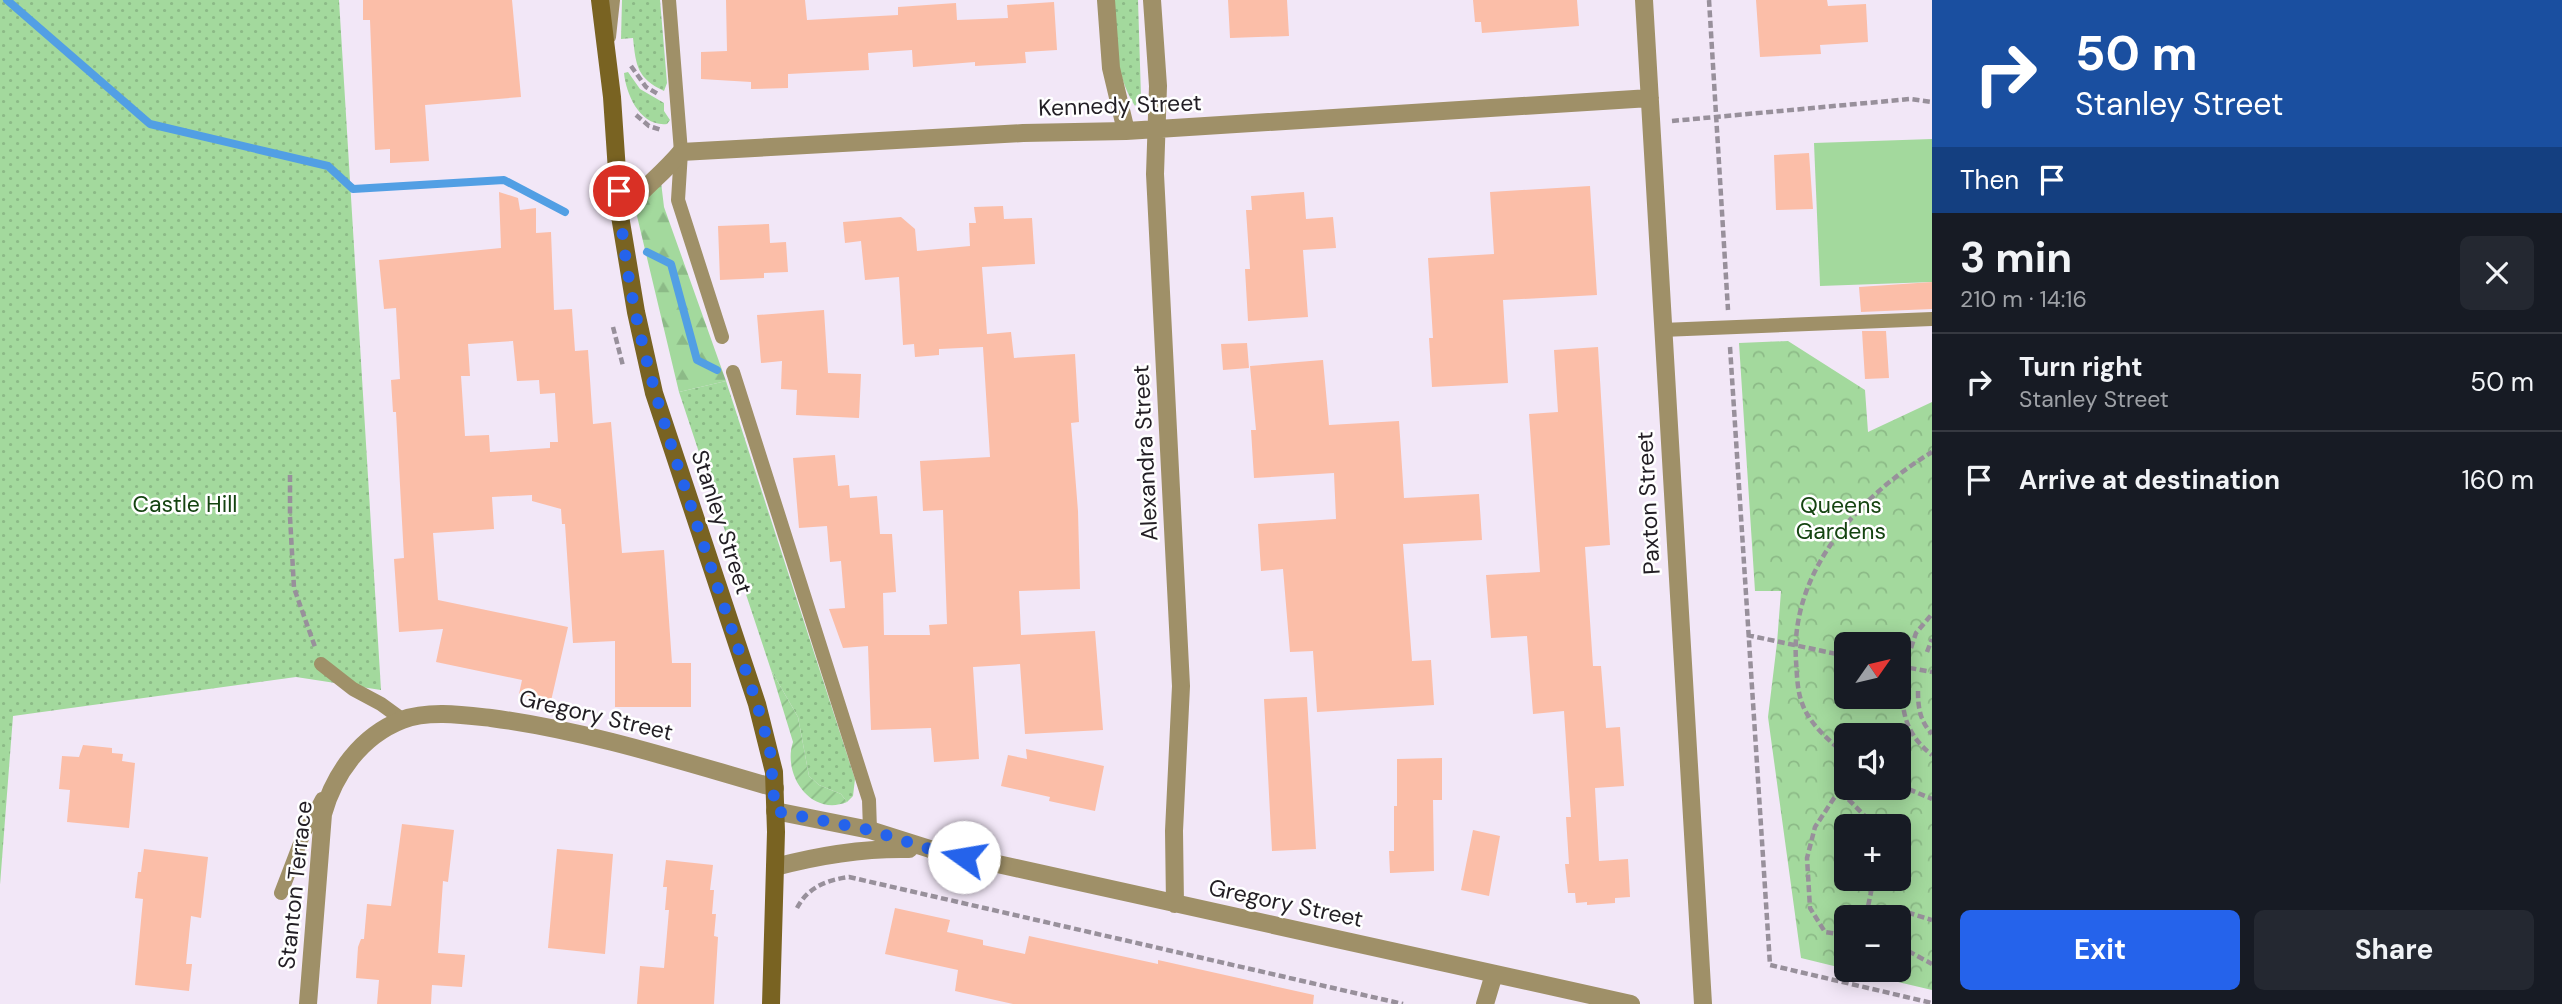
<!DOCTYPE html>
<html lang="en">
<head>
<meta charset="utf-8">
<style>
	body { margin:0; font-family:"DM Sans",sans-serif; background:#242831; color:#f1f3f6; height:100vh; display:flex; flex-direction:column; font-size:26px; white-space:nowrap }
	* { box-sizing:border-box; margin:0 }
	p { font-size:23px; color:#9ea1a6 }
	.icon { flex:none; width:38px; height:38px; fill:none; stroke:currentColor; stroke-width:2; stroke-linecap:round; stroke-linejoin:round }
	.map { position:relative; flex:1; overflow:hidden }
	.details { display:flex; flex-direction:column; background:#171b24; width:630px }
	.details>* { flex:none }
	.banner { background:#1a4fa0; color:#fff; overflow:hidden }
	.needle { width:46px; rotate:56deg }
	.tools { position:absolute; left:1834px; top:632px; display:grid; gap:14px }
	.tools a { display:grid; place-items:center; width:77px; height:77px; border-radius:10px; background:#171b24; box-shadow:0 4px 18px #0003; font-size:35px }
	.pin { position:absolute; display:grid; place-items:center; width:60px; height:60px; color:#fff; margin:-30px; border:4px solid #fff; border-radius:50%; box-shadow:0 2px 7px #0007 }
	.me { position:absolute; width:77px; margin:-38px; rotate:283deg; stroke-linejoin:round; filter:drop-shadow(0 0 5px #0008) }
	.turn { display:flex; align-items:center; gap:24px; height:147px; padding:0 28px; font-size:32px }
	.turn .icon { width:91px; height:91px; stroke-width:2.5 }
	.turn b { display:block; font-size:49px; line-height:60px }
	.then { display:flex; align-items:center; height:66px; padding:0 28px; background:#0003; gap:14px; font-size:26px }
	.round { display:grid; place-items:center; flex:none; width:74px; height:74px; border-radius:10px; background:#242831 }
	.overview { display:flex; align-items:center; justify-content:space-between; height:119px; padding:0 28px }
	h1 { font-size:42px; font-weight:700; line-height:52px }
	.primary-button { display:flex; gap:14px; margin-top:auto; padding:14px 28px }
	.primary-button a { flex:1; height:80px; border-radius:10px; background:#2563eb; color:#fff; font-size:28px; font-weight:700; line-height:80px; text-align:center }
	.primary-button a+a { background:#242831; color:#f1f3f6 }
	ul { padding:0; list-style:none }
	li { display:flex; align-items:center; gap:21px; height:98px; padding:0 28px; border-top:2px solid #363941 }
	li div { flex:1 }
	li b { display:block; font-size:26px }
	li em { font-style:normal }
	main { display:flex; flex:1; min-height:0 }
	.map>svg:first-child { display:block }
	.grass { fill:url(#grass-dots) }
	.forest { fill:url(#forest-firs) }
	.park { fill:url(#park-crowns); fill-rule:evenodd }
	.garden { fill:url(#garden-furrows) }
	.pitch { fill:#a3d99d }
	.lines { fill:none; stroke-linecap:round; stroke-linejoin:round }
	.stream { stroke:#529fe4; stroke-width:8 }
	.building { fill:#fbbea8; fill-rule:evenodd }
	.path { stroke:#98909b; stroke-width:4.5; stroke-dasharray:7 3.5; stroke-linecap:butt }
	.lane { stroke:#9f9068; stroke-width:14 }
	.street { stroke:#9f9068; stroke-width:18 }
	.secondary { stroke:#796322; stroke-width:18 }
	.route { stroke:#2563eb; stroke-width:12; stroke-dasharray:0 21.6 }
	.labels { text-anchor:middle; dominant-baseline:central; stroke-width:5; stroke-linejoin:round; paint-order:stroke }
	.street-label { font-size:23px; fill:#221e24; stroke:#fff }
	.park-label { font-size:23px; fill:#154411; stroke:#fff }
</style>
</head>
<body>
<main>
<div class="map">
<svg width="1932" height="1004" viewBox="0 0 1932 1004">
	<defs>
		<pattern id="grass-dots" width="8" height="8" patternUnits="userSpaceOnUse" patternTransform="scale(1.75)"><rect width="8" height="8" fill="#a3d99d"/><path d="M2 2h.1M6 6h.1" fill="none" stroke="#8cba87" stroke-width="1.8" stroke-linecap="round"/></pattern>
		<pattern id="forest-firs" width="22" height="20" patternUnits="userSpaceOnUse" patternTransform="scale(1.75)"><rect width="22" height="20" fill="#a3d99d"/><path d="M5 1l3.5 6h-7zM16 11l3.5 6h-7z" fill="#8cba87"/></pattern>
		<pattern id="park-crowns" width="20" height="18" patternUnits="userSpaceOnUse" patternTransform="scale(1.75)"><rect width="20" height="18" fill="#a3d99d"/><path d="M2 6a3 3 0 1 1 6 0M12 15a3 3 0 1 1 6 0" fill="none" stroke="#8cba87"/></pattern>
		<pattern id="garden-furrows" width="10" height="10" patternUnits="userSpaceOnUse" patternTransform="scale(1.75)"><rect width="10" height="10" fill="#a3d99d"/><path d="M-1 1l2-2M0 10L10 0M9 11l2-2" fill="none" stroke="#8cba87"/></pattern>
	</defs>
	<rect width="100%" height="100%" fill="#f2e7f7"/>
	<path class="grass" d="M 0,0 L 339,0 L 381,690 L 296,677 L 13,716 L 0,885 Z
		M 622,0 L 660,0 L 667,83 L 664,91 C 637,78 636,66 633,38 L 621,39 Z
		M 1111,0 L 1138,0 L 1141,97 L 1135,106 C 1115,74 1114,36 1111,0 Z
		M 628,72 L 640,89 L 664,103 L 664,111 L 670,120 L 667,124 C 640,127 626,94 624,73 Z
		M 726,381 L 855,779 L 853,796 L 847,802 L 841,794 L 819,785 L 809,776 L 798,717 L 771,670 L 679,392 Z"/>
	<path class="forest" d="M 661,182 L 664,207 L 726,381 L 679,392 L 637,216 L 643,197 Z"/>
	<path class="park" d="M 1788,341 L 1865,390 L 1868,432 L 1932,402 L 1932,990 L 1847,970 L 1899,970 L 1899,917 L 1846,917 L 1846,969 L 1801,958 L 1768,717 L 1777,643 L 1781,591 L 1755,591 L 1739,343 ZM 1846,644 L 1899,644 L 1899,696 L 1846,696 ZM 1846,735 L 1899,735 L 1899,788 L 1846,788 ZM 1846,826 L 1899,826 L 1899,878 L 1846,878 Z"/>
	<path class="garden" d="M 771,670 L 798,717 L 809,776 L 819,785 L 841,794 L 847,802 C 811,817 782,775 793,742 Z"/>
	<path class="pitch" d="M 1932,139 L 1932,282 L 1820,286 L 1814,143 Z"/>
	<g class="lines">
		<path class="stream" d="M 7,0 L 150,124 L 328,166 L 353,189 L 504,180 L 565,212
			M 647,252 L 671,264 L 697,360 L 717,370"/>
	</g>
	<path class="building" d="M 363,0 L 512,0 L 521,97 L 425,105 L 429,161 L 390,163 L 390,149 L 375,150 L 370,20 L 363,20 Z
		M 726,0 L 805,0 L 807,20 L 898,15 L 898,7 L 956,3 L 957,20 L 1008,18 L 1007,5 L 1054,2 L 1057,50 L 1025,52 L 1026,63 L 975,66 L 975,62 L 913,67 L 912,50 L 868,53 L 869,70 L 788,74 L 788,88 L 751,89 L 751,82 L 701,79 L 701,52 L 727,51 Z
		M 1228,0 L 1287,0 L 1289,36 L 1230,38 Z
		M 1473,0 L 1577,0 L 1579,26 L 1482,33 L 1481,22 L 1475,22 Z
		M 1756,0 L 1827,0 L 1828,6 L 1866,4 L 1868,42 L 1820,45 L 1821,54 L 1760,57 Z
		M 1809,153 L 1813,209 L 1776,210 L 1774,155 Z
		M 1590,186 L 1597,295 L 1503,300 L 1508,383 L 1432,387 L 1429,338 L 1433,338 L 1428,258 L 1494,254 L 1490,192 Z
		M 499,192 L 518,198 L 520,210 L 536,208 L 536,233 L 551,232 L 554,310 L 572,309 L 575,351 L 588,350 L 593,424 L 611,422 L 622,553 L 664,550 L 672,663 L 691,663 L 691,707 L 615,707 L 615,641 L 573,643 L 565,524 L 562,524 L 561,509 L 532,501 L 532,495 L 492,497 L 494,529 L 433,533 L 438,600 L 568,627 L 551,701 L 519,694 L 522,680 L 436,662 L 443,629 L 399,632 L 394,559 L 404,558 L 396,412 L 393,412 L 391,380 L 400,379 L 396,308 L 384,309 L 379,260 L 501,248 ZM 513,341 L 517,381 L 539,380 L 540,394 L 555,393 L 558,442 L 550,442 L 550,448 L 490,452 L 489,435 L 465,436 L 461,376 L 470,376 L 468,344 Z
		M 1304,192 L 1306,219 L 1333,217 L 1336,248 L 1303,250 L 1308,317 L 1248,321 L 1245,269 L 1250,269 L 1246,210 L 1252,210 L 1251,196 Z
		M 1003,206 L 1004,219 L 1032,218 L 1035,264 L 982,267 L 987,334 L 1011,332 L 1014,358 L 1075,354 L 1079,422 L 1071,423 L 1078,511 L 1080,589 L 1019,591 L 1021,635 L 1095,631 L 1103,730 L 1025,734 L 1020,664 L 973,667 L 979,759 L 934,762 L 931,728 L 871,730 L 868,646 L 843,648 L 829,609 L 845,608 L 841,561 L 830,562 L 827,526 L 799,528 L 793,458 L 835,455 L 838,486 L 849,485 L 850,498 L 877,496 L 880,534 L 892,534 L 896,592 L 883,593 L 884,635 L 930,635 L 929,625 L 947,624 L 943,510 L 923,511 L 920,461 L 990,457 L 983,347 L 939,349 L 939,355 L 915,357 L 914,344 L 903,345 L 899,277 L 865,280 L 861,241 L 845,243 L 843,222 L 901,217 L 915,229 L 917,251 L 970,246 L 969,223 L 976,223 L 974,207 Z
		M 769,224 L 770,243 L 786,242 L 788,272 L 764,273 L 764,278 L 720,280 L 718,226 Z
		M 1932,282 L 1932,309 L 1861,312 L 1859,287 Z
		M 824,310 L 828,373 L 861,374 L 859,418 L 796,415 L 797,390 L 781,389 L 782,361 L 761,363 L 757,315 Z
		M 1862,331 L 1886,331 L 1889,378 L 1865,379 Z
		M 1247,343 L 1249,368 L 1223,370 L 1221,344 Z
		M 1598,347 L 1610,545 L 1585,547 L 1593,666 L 1601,666 L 1606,728 L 1620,727 L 1624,786 L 1595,788 L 1599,861 L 1628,859 L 1630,897 L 1615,898 L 1615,903 L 1587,905 L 1587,902 L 1576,903 L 1575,893 L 1568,893 L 1565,864 L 1569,864 L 1566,817 L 1571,817 L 1564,711 L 1533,714 L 1527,636 L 1491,638 L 1486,575 L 1540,572 L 1529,414 L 1558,412 L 1554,350 Z
		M 1323,360 L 1329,425 L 1399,421 L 1404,498 L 1479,494 L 1482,540 L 1403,544 L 1412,661 L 1431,660 L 1434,705 L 1317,712 L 1313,651 L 1290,652 L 1283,569 L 1261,571 L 1258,524 L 1336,519 L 1334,473 L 1254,478 L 1251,430 L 1256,430 L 1250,366 Z
		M 1307,697 L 1316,849 L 1272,851 L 1264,699 Z
		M 83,745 L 112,748 L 112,753 L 123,754 L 122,761 L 135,763 L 129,828 L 67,822 L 70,790 L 59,789 L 62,756 L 79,757 Z
		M 1026,749 L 1104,766 L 1095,811 L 1049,801 L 1050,797 L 1001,786 L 1008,755 L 1027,759 Z
		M 1442,758 L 1442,800 L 1433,800 L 1434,871 L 1390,873 L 1389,851 L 1394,851 L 1394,806 L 1397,806 L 1397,759 Z
		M 402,824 L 454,830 L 448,882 L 443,881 L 438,953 L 465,955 L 462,987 L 432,985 L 431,1004 L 377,1004 L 379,980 L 356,978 L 358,947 L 361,939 L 364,939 L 367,904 L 391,906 Z
		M 1473,830 L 1500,836 L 1489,896 L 1461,890 Z
		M 144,849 L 208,857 L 201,918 L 191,916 L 186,964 L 192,964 L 189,991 L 135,985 L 143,899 L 135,898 L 138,872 L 141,872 Z
		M 557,849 L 613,854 L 605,954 L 548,948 Z
		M 666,860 L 713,865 L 710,890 L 714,890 L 712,914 L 716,914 L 714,936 L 718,937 L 714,1004 L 637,1004 L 640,966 L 664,968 L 669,910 L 665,910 L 667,887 L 663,887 Z
		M 895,908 L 950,920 L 947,932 L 983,940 L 983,945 L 1025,954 L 1029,936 L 1158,964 L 1158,960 L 1314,995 L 1313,1004 L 1013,1004 L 955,991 L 958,970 L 885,954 Z"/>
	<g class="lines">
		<path class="path" d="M 1709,0 L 1728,310
			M 631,66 L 646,87 L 658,94
			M 636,115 L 649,126 L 661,130
			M 1672,121 L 1910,99 L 1932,102
			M 613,327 L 623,366
			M 1730,347 L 1770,965 L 1932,1003
			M 290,475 L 290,517 L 294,588 L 315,647
			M 1747,635 L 1846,656
			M 1911,648 L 1916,633 L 1932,614
			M 1927,652 L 1932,639
			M 1899,666 L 1932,672
			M 1902,689 C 1902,717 1909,737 1932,755
			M 1918,691 C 1918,708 1920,721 1932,734
			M 1846,755 C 1830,741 1809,724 1802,703 C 1797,690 1797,674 1796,661 C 1790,570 1860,496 1932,452
			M 1846,780 L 1815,827 L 1807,858 L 1810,908 L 1825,932 L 1846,935
			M 1899,785 L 1932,799
			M 1841,792 L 1870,821 L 1872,826
			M 797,908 C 808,887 827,880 849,877 L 1403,1004
			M 1866,915 L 1903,911 L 1932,920
			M 1866,916 L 1874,878
			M 1899,946 L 1932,964"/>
		<path class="lane" d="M 669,0 L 681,152 L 678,200 L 722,337
			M 609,37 L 613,0
			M 1662,330 L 1932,319
			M 733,372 L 869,800 L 870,830
			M 321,664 L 353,689 L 381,704 L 403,720
			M 281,893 L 304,833 L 322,799"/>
		<path class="street" d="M 1106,0 L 1111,68 L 1126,131
			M 1152,0 L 1158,86 L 1155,174 L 1181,686 L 1174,831 L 1175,904
			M 1644,0 L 1703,1004
			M 620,216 C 638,192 662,175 681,152 L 1023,133 L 1126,131 L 1650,98
			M 775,811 L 870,830 L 930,849 L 1631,1004
			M 775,867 C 820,855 862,848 909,849
			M 308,1004 L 323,814 C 334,774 361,736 402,720 C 428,710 464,715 491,718 C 589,731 681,761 775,788
			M 1485,1004 L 1494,974"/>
		<path class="secondary" d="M 600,0 L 612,97 L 620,216 L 636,312 L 654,393 L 757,704 L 774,772 L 776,832 L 771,1004"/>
	</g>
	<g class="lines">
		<path class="route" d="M 619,191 C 624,294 654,394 686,491 C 709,562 733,633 757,704 L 770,750 L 775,811 L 870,830 L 930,849 L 964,857"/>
	</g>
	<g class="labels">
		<g class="street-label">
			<text transform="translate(1120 105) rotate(-2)">Kennedy Street</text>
			<text transform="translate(1145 453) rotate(-93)">Alexandra Street</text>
			<text transform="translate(1648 503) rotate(-93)">Paxton Street</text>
			<text transform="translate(722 522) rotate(72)">Stanley Street</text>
			<text transform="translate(596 715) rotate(13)">Gregory Street</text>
			<text transform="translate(295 885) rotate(-84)">Stanton Terrace</text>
			<text transform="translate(1286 903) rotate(12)">Gregory Street</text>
		</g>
		<g class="park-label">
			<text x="185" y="504">Castle Hill</text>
			<text x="1841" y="505">Queens<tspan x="1841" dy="26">Gardens</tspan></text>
		</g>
	</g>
</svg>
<div class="tools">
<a><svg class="needle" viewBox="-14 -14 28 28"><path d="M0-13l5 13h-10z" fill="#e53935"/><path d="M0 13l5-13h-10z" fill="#9ea1a6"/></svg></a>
<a><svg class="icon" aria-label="sound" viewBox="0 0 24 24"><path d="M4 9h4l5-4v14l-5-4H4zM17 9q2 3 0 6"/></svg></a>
<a>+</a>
<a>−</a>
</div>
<div class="pin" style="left:619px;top:191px;background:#d93025"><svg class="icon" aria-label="arrive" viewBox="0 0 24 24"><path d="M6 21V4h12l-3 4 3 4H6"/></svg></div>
<svg class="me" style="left:964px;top:857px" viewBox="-20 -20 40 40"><circle r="19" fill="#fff"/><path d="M0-13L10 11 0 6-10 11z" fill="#2563eb"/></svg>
</div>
<section class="details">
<div class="banner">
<div class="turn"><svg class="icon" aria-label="right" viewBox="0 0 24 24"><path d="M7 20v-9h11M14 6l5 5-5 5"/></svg><div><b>50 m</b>Stanley Street</div></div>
<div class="then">Then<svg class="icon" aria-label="arrive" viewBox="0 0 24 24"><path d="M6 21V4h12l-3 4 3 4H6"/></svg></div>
</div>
<div class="overview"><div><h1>3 min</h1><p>210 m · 14:16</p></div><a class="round"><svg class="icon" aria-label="close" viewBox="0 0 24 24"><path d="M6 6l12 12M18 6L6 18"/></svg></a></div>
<ul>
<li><svg class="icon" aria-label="right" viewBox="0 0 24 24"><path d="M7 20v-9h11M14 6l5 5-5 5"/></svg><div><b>Turn right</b><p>Stanley Street</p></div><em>50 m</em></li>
<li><svg class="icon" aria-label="arrive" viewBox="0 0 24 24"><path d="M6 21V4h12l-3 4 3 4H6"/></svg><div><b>Arrive at destination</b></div><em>160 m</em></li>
</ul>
<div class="primary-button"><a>Exit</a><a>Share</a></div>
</section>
</main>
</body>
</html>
